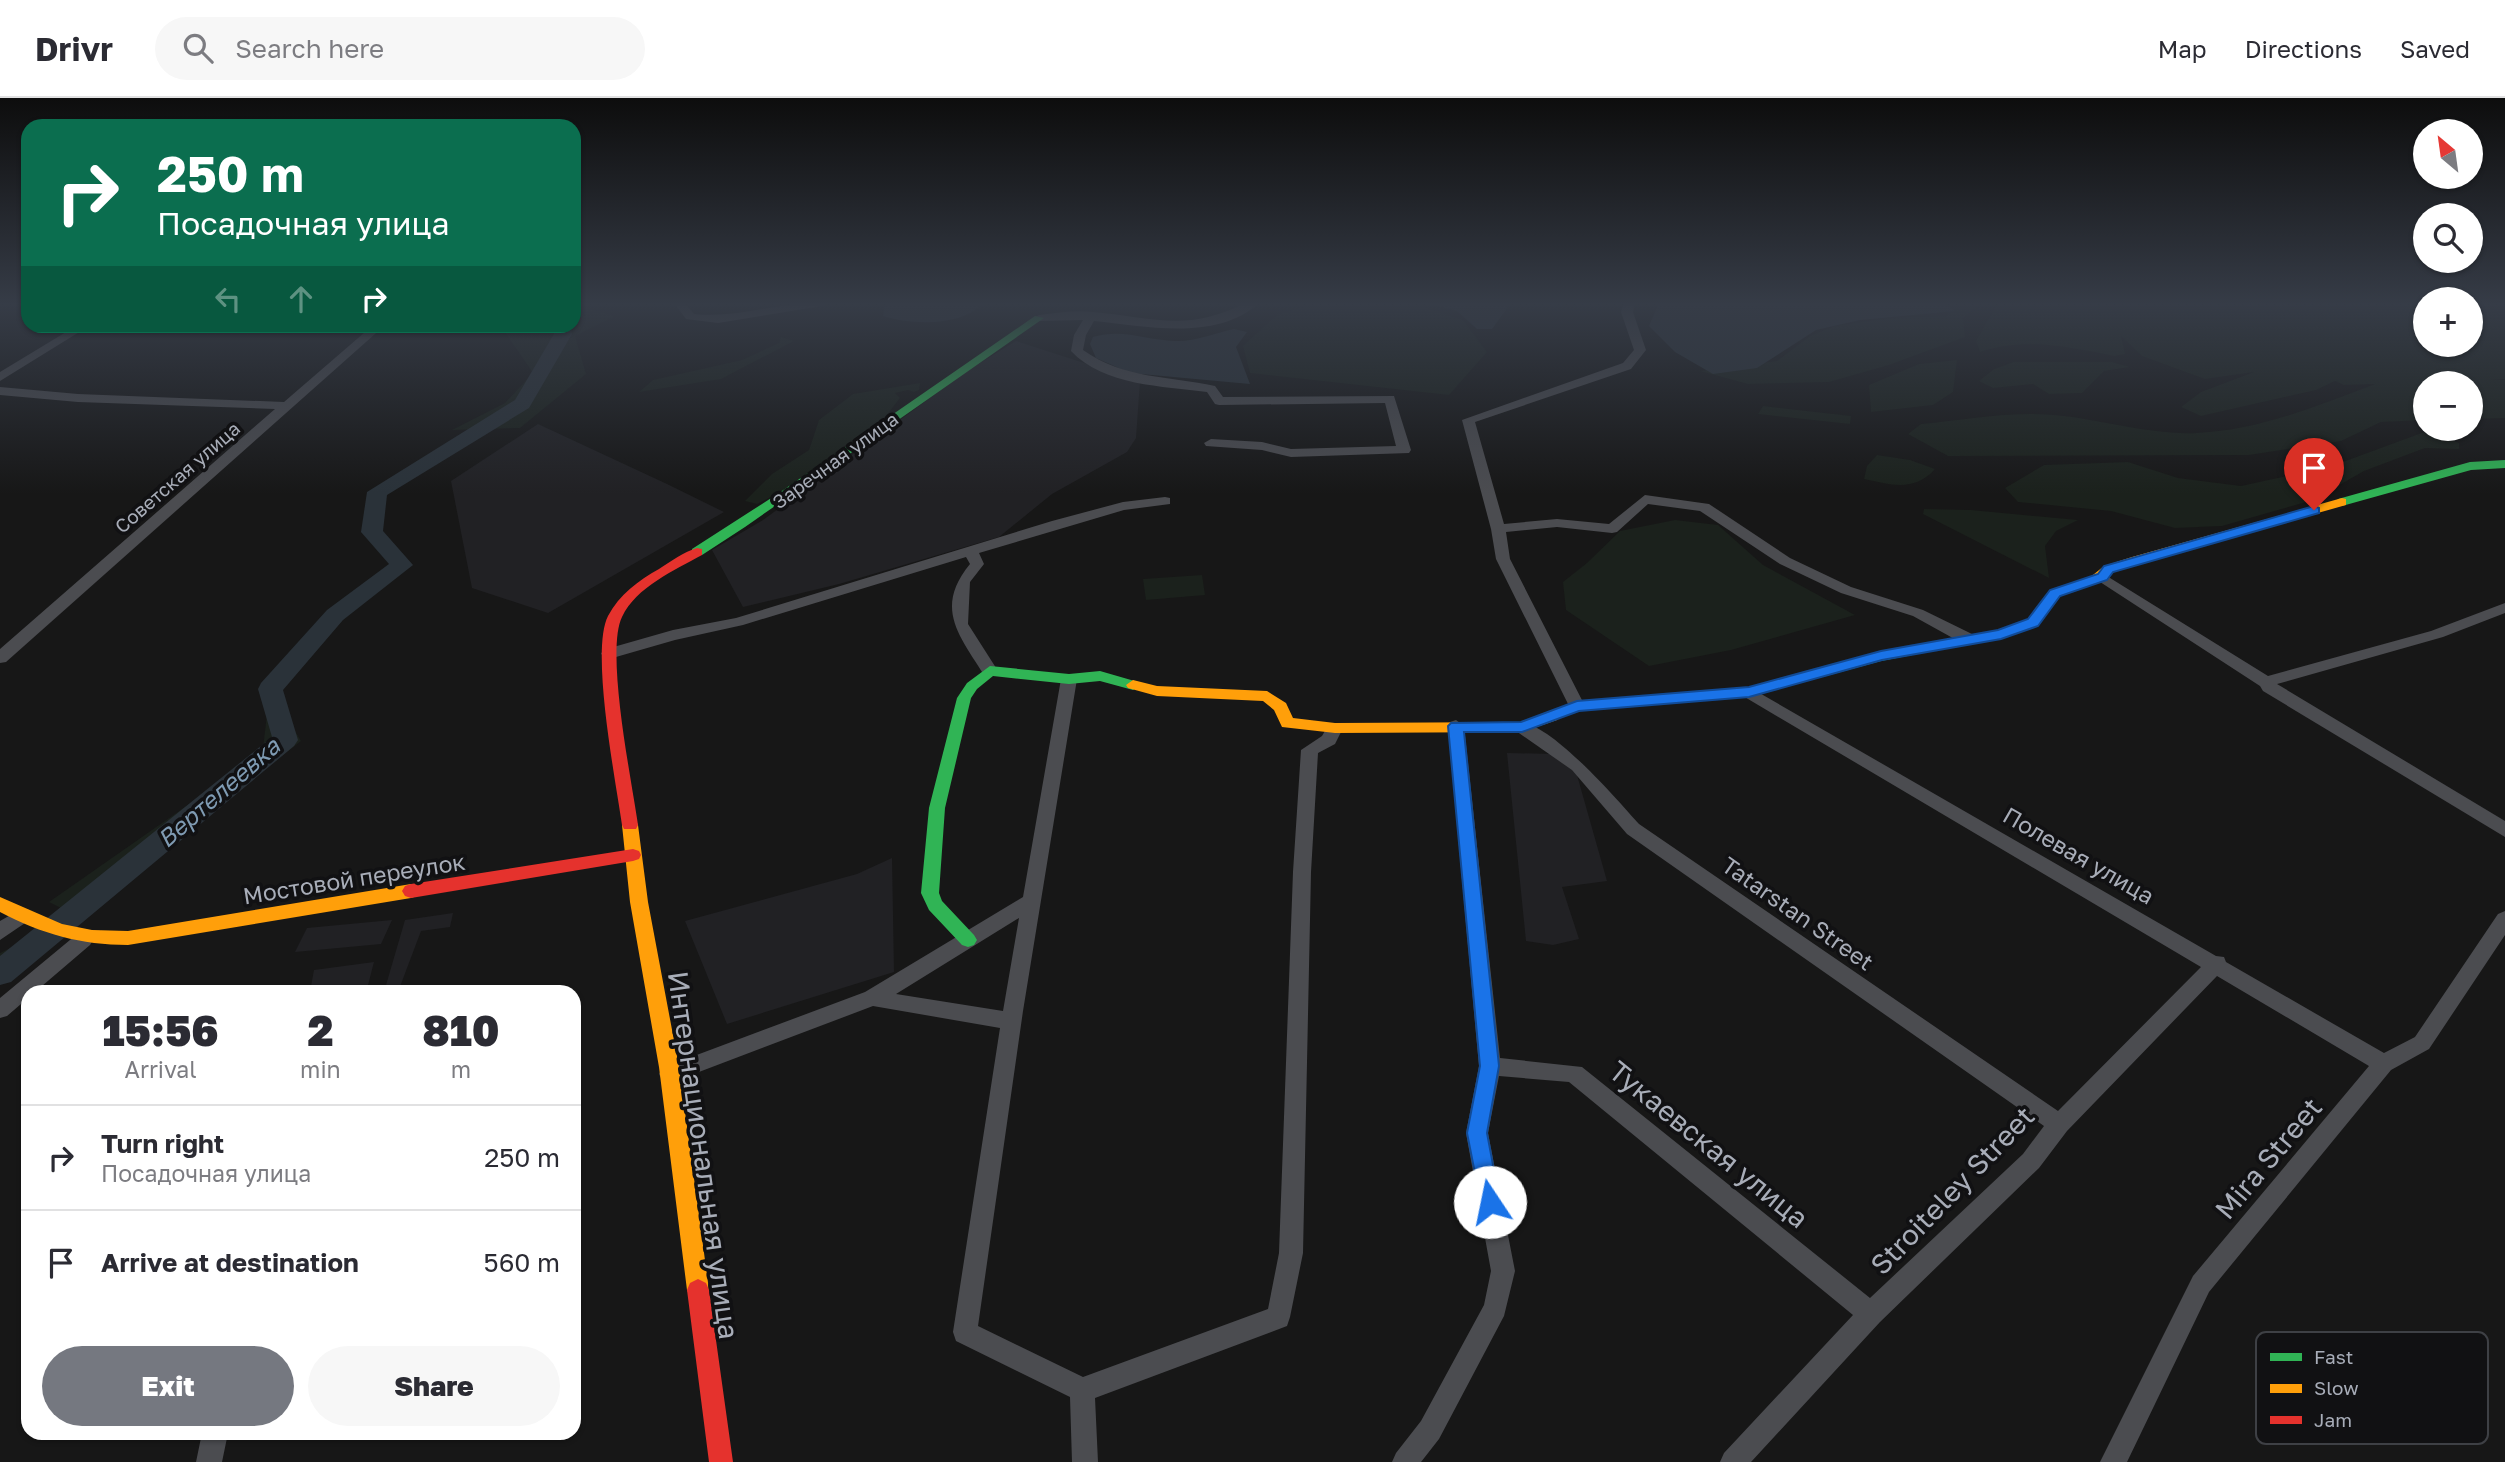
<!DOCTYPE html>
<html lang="en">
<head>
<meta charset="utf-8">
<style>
	body { margin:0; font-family:"Golos Text",sans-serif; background:#f7f7f7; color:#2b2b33; height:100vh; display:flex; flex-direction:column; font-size:26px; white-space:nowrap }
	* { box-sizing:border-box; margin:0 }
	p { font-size:23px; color:#7c7c81 }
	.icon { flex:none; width:38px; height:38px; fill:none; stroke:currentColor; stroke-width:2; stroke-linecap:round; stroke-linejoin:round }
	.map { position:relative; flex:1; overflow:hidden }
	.side { position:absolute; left:21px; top:887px; width:560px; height:455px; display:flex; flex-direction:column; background:#fff; border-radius:21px; box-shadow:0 2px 5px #0004 }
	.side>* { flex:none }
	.banner { position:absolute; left:21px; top:21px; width:560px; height:214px; border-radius:21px; box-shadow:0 2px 5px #0004; background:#0b6e4f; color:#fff; overflow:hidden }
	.needle { width:46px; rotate:331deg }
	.tools { position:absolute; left:2413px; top:21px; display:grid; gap:14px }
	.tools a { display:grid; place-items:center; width:70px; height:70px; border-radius:50%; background:#fff; box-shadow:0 2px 5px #0004; font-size:35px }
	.pin { position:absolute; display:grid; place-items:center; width:60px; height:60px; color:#fff; margin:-72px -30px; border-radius:50% 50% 50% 0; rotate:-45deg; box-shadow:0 0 7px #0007 }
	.pin .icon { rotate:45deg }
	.me { position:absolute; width:77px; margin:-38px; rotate:349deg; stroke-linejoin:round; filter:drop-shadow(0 0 5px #0008) }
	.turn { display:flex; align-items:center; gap:24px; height:147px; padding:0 21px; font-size:32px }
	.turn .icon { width:91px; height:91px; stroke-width:2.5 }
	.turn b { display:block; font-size:49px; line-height:60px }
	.lanes { display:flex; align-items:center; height:66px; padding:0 21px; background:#0003; justify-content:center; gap:35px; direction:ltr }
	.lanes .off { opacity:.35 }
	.eta { display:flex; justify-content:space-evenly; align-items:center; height:119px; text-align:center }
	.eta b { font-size:42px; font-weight:800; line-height:49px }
	.cta { display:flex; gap:14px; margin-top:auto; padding:14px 21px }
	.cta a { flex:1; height:80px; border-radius:42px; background:#757880; color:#fff; font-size:28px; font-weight:800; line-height:80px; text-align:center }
	.cta a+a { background:#f7f7f7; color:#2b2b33 }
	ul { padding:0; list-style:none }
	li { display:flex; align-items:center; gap:21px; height:105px; padding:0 21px; border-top:2px solid #e1e1e2 }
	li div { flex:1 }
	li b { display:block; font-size:26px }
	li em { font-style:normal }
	header { display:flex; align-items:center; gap:42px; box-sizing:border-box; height:98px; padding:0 35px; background:#fff; border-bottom:2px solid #e1e1e2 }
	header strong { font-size:33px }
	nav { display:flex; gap:38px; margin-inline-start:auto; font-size:24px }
	.search { width:490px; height:63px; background:#f7f7f7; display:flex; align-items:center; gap:18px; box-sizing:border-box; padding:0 24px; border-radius:38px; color:#7c7c81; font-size:26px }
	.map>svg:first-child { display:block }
	.built { fill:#212124 }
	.green { fill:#1b211c }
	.water { fill:#2a3239 }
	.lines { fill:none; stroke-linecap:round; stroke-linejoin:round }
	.river { fill:#2a3239; fill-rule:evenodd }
	.street { fill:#4b4c50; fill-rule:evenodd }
	.fast { fill:#30b455; fill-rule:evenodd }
	.slow { fill:#ff9f0a; fill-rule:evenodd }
	.jam { fill:#e5322d; fill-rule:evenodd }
	.route { fill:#1a73e8; stroke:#114b97; stroke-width:2 }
	.labels { text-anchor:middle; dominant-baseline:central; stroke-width:7; stroke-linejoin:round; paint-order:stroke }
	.far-street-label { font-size:19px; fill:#a8adb8; stroke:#111113 }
	.street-label { font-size:23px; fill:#a8adb8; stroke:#111113 }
	.water-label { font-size:24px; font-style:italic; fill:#7f9bb3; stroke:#111113 }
	.near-street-label { font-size:28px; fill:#a8adb8; stroke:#111113 }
	.key { fill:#111113; stroke:#3e4045; stroke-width:2 }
	.key-label { font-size:19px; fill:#a8adb8 }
</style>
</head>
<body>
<header>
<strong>Drivr</strong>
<div class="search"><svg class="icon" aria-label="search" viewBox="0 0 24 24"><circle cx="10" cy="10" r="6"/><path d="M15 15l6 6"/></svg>Search here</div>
<nav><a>Map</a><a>Directions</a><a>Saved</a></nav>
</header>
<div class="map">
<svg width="2505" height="1364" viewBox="0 0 2505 1364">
	<rect width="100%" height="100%" fill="#171717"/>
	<path class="built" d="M 1016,243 L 1140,283 L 1136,340 L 1127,354 L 1052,396 L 999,439 L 839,486 L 743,509 L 712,452 L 763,422 L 967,273 Z
		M 538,326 L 667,386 L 724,414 L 548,515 L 472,490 L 451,383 Z
		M 1507,655 L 1553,656 L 1575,670 L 1607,783 L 1562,789 L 1579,841 L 1553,847 L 1526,843 Z
		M 892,760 L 894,874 L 727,926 L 685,823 L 857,776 Z
		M 453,815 L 450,829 L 421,833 L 398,894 L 384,894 L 405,822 Z
		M 392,822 L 381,846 L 295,854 L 307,830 Z
		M 374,864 L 367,891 L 310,894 L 314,872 Z"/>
	<path class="green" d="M 574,205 L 587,205 L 590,211 L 615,218 L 575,238 L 586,276 L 520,330 L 452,332 L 505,305 L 533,275 L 505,234 L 512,228 L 574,228 Z
		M 1320,205 L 1410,205 L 1463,222 L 1487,254 L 1449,297 L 1250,275 L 1243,248 L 1278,216 Z
		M 1948,205 L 1981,205 L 1963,220 L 1965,239 L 1889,267 L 1829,284 L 1748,286 L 1700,273 L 1777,263 L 1810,238 L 1835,228 L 1891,220 L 1948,218 Z
		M 1998,205 L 2425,205 L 2426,247 L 2471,247 L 2471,205 L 2505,205 L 2505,281 L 2491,282 L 2505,282 L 2505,320 L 2471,321 L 2471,285 L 2426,285 L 2425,322 L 2381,324 L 2341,343 L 2249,357 L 1948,358 L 1908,336 L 1921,326 C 1964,322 2011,313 2054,317 C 2101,321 2149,337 2197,335 C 2260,332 2317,308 2375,286 L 2344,287 L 2335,283 L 2316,292 L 2201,318 L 2181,309 L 2201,294 L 2254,274 L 2205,281 L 2142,258 L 2121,238 L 2125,256 L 2114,258 C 2068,249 2026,239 1980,254 L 1976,243 Z
		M 781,239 L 794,243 L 721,281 L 639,294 L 653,282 L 742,262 L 779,245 Z
		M 1957,262 L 1953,294 L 1933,307 L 1871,314 L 1869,287 L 1919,266 Z
		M 2014,264 L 2112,264 L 2130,269 L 2104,273 L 2082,295 L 2049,296 L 2033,286 L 1993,290 L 1979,283 L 1994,271 Z
		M 920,285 L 919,292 L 914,294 L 908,292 L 895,295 L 900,300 L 886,318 L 781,394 L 757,406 L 745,403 L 772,376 L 809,352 L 819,322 L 853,296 Z
		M 1763,308 L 1851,318 L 1850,326 L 1758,316 Z
		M 2427,333 L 2459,345 L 2459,351 L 2425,350 L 2364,373 L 2313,402 L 2222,428 L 2175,430 L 2111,413 L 2018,404 L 2005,390 L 2044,367 L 2128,364 L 2178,380 L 2241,388 L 2332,368 Z
		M 1877,357 L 1910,362 L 1935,371 C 1915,394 1891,387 1864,381 L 1867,368 Z
		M 1924,411 L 1971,412 L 2078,422 L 2056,433 L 2045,448 L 2049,480 L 1923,416 Z
		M 1675,422 L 1718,427 L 1763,467 L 1855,517 L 1731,552 L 1649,568 L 1566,512 L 1563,484 L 1587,465 L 1620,433 Z
		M 1202,477 L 1205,497 L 1146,502 L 1143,481 Z
		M 270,591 L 301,643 L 77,818 L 49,804 L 235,674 L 263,650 Z
		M 26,842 L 52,849 L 0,885 L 0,855 Z"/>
	<path class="water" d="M 885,205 L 983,205 C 962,229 910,227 883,218 Z
		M 1425,205 L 1511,205 L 1492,231 L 1477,231 L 1457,213 Z
		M 1659,205 L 1943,205 L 1955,213 L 1860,222 L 1816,232 L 1757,270 L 1713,276 L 1675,254 L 1649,228 Z
		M 1234,231 L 1247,234 L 1236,249 L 1250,286 L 1130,275 L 1096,260 L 1090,246 L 1093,239 C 1123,230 1145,242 1175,243 C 1194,244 1215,235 1234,231 Z"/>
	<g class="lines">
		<path class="river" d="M 554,228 L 570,228 L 572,236 L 529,310 L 387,397 L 383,433 L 413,467 L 343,522 L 283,592 L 298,642 L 294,648 L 11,884 L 0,887 L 0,858 L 272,639 L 258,591 L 261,585 L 327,512 L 389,466 L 361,434 L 367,394 L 515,302 L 554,236 Z"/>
		<path class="street" d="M 674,205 L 685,205 L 694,216 C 739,221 783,202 828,205 L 822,208 L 718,225 L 686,221 Z
			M 1245,205 L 1259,205 C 1216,244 1146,228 1094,223 L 1086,237 L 1083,252 C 1124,281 1169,278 1215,288 L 1223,299 L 1394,298 L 1411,352 L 1409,355 L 1291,359 L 1262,352 L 1206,348 L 1204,345 L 1211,341 L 1262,344 L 1291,351 L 1396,348 L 1385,305 L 1219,307 L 1215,306 L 1207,294 C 1163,288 1104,288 1071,253 L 1074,237 L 1083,222 L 1039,223 L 1033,220 L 1039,217 C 1056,215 1076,212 1093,214 C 1153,219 1186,235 1245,205 Z
			M 1624,205 L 1635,205 L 1633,214 L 1646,252 L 1631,271 L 1475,324 L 1504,426 L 1557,421 L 1609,426 L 1645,397 L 1709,406 L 1790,460 L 1851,489 L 1923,512 L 1972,536 L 1974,540 L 1972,544 L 1960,544 L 1913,518 L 1841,495 L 1780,466 L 1700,413 L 1648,406 L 1617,434 L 1612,435 L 1557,429 L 1506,434 L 1510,461 L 1585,608 L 1583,612 L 1571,612 L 1496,461 L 1491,431 L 1462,322 L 1623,265 L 1634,252 L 1621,214 Z
			M 76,228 L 89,228 L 0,283 L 0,274 Z
			M 372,228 L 384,228 L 6,564 L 0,565 L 0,551 L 275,311 L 78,304 L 0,297 L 0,289 L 78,296 L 284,304 Z
			M 1165,399 L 1170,400 L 1170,406 L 1124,412 L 979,455 L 984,466 L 970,484 L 968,526 L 998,573 L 996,577 L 984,577 C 959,537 934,510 970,466 L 966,459 L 743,527 L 675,542 L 609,561 L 601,556 L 603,552 L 673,532 L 736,520 L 1052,423 L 1123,404 Z
			M 2102,475 L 2268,578 L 2431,533 L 2505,505 L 2505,515 L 2443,539 L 2277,586 L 2505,723 L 2505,739 L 2263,593 L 2260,588 L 2097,482 L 2095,479 Z
			M 1069,576 L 1077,581 L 1023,913 L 978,1228 L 1083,1279 L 1268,1211 L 1279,1155 L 1293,774 L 1301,652 L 1322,638 L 1329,626 L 1341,626 L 1343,630 L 1335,646 L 1318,655 L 1311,774 L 1303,1155 L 1290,1219 L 1287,1228 L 1095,1300 L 1098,1364 L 1072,1364 L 1070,1299 L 956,1243 L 953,1234 L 1000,930 L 873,908 L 670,985 L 662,982 L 659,976 L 662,970 L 865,894 L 1023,799 L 1061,581 ZM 1019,820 L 1003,913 L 896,896 Z
			M 1749,589 L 2216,858 L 2224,859 L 2226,864 L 2384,955 L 2415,939 L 2498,816 L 2505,813 L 2505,837 L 2429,951 L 2391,972 L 2209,1194 L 2127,1364 L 2100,1364 L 2193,1178 L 2369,968 L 2217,878 L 2067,1033 L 2039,1070 L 1880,1224 L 1751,1364 L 1720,1364 L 1724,1355 L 1853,1217 L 1569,984 L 1499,978 L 1488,1035 L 1515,1173 L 1504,1218 L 1439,1341 L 1421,1364 L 1392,1364 L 1396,1355 L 1421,1323 L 1484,1207 L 1491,1173 L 1466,1035 L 1479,968 L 1448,628 L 1450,624 L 1456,622 L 1464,628 L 1500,960 L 1582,969 L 1870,1200 L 2023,1056 L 2044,1028 L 1627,736 L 1572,672 L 1516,633 L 1514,629 L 1516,625 C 1545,617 1620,705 1639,726 L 2058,1013 L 2201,869 L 1743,598 L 1741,594 Z
			M 21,811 L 28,813 L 31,818 L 28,823 L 0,842 L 0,823 Z
			M 83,834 L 90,837 L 93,842 L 90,847 L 35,894 L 28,894 L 28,900 L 7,918 L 0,920 L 0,900 L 76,837 Z
			M 202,1335 L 228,1335 L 222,1364 L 196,1364 Z"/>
		<path class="fast" d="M 1035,218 L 1044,220 L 745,429 L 702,457 L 692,457 L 692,451 L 779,395 Z
			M 2505,362 L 2505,370 L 2471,372 L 2342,408 L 2336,404 L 2338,401 L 2470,364 Z
			M 2095,477 L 2102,481 L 2100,484 L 2060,498 L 2038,527 L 2001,540 L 1881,563 L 1749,599 L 1579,613 L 1552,623 L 1544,618 L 1547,614 L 1577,603 L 1749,589 L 1881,553 L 1998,532 L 2028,521 L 2050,492 Z
			M 990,568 L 1069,576 L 1100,573 L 1138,584 L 1140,587 L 1133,592 L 1100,583 L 1069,586 L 993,578 L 977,591 L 971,600 L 945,710 L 939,795 L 942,803 L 974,837 L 977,842 L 974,847 L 968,849 L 962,847 L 929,812 L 921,795 L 929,710 L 957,600 L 967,585 Z"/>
		<path class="slow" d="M 2342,400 L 2346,401 L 2346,407 L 2142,465 L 2114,474 L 2095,485 L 2088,481 L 2104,468 L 2132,459 Z
			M 1133,582 L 1157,588 L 1267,593 L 1286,605 L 1293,620 L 1335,625 L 1521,624 L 1552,613 L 1560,618 L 1557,622 L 1522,634 L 1335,635 L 1282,629 L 1274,612 L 1263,603 L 1157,598 L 1128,590 L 1126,587 Z
			M 630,721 L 636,723 L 638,727 L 648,804 L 679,969 L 709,1192 L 706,1199 L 698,1203 L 690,1199 L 687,1192 L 659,969 L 630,804 L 622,727 L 624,723 Z
			M 411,786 L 417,788 L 420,793 L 417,798 L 411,800 L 128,847 C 81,847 42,836 0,814 L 0,799 L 62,826 L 92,832 L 128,833 Z"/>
		<path class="jam" d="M 697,450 L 702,451 L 702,457 C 675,472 636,489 622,519 C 605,554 632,684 638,727 L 636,731 L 624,731 L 622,727 C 616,684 590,553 608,518 C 619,497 639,482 659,471 C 671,463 684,454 697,450 Z
			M 633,751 L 639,753 L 641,757 L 639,761 L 633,763 L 411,800 L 405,798 L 402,793 L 405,788 L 411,786 Z
			M 698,1181 L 706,1185 L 709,1192 L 733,1364 L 709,1364 L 687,1192 L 690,1185 Z"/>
	</g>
	<linearGradient id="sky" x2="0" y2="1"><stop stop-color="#0d0d0d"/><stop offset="0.52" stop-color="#363c47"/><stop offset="1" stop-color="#363c47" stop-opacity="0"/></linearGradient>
	<rect width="2505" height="396" fill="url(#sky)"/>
	<path class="route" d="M 2314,408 L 2319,410 L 2319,415 L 2113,474 L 2107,482 L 2060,498 L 2038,528 L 2001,541 L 1882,562 L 1749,599 L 1579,613 L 1522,634 L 1464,634 L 1499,968 L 1487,1035 L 1500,1104 L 1497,1111 L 1490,1113 L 1482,1111 L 1467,1035 L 1480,968 L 1448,628 L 1451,625 L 1521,624 L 1577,603 L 1749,589 L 1881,553 L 1998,532 L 2028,521 L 2050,492 L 2098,476 L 2104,468 Z"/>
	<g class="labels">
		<g class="far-street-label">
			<text transform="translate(835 362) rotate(-36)">Заречная улица</text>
			<text transform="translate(177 379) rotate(-41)">Советская улица</text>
		</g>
		<g class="street-label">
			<text transform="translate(2079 757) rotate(30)">Полевая улица</text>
			<text transform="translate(354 780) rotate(-9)">Мостовой переулок</text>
			<text transform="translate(1798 815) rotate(35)">Tatarstan Street</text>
		</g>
		<g class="water-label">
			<text transform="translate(218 694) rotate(-41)">Вертелеевка</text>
		</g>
		<g class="near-street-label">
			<text transform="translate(1709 1046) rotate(39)">Тукаевская улица</text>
			<text transform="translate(704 1057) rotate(82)">Интернациональная улица</text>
			<text transform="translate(2268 1060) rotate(-50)">Mira Street</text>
			<text transform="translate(1952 1092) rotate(-46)">Stroiteley Street</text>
		</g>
	</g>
	<rect x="2256" y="1234" width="232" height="112" rx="10" class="key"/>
	<rect x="2270" y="1255" width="32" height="8" fill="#30b455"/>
	<rect x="2270" y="1286" width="32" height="9" fill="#ff9f0a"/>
	<rect x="2270" y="1318" width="32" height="8" fill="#e5322d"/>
	<g class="key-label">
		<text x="2314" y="1266">Fast</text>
		<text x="2314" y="1297">Slow</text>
		<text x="2314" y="1329">Jam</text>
	</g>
</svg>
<div class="tools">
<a><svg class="needle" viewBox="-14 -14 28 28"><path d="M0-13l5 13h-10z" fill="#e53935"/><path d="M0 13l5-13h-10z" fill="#7c7c81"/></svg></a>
<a><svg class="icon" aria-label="search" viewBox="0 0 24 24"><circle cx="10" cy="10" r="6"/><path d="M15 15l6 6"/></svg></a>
<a>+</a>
<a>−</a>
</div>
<div class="pin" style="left:2314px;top:412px;background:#d93025"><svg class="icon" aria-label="arrive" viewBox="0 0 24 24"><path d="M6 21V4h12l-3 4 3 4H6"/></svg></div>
<svg class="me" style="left:1490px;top:1104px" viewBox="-20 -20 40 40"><circle r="19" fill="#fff"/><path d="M0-13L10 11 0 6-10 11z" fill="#1a73e8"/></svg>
<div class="banner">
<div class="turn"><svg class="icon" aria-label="right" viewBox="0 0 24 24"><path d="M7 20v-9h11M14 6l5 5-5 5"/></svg><div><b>250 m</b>Посадочная улица</div></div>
<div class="lanes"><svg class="icon off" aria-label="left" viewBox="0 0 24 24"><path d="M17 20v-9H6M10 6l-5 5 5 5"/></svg><svg class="icon off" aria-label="ahead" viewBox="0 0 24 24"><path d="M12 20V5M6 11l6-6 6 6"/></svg><svg class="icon" aria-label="right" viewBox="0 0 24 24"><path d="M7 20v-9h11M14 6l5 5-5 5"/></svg></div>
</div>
<section class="side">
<div class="eta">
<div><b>15:56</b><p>Arrival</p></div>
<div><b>2</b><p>min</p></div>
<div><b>810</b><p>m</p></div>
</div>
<ul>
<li><svg class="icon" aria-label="right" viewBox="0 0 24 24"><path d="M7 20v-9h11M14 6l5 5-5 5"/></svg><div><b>Turn right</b><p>Посадочная улица</p></div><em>250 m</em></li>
<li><svg class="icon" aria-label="arrive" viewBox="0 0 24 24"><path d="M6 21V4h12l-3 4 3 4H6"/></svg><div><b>Arrive at destination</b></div><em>560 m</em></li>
</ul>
<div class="cta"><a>Exit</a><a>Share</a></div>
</section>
</div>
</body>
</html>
